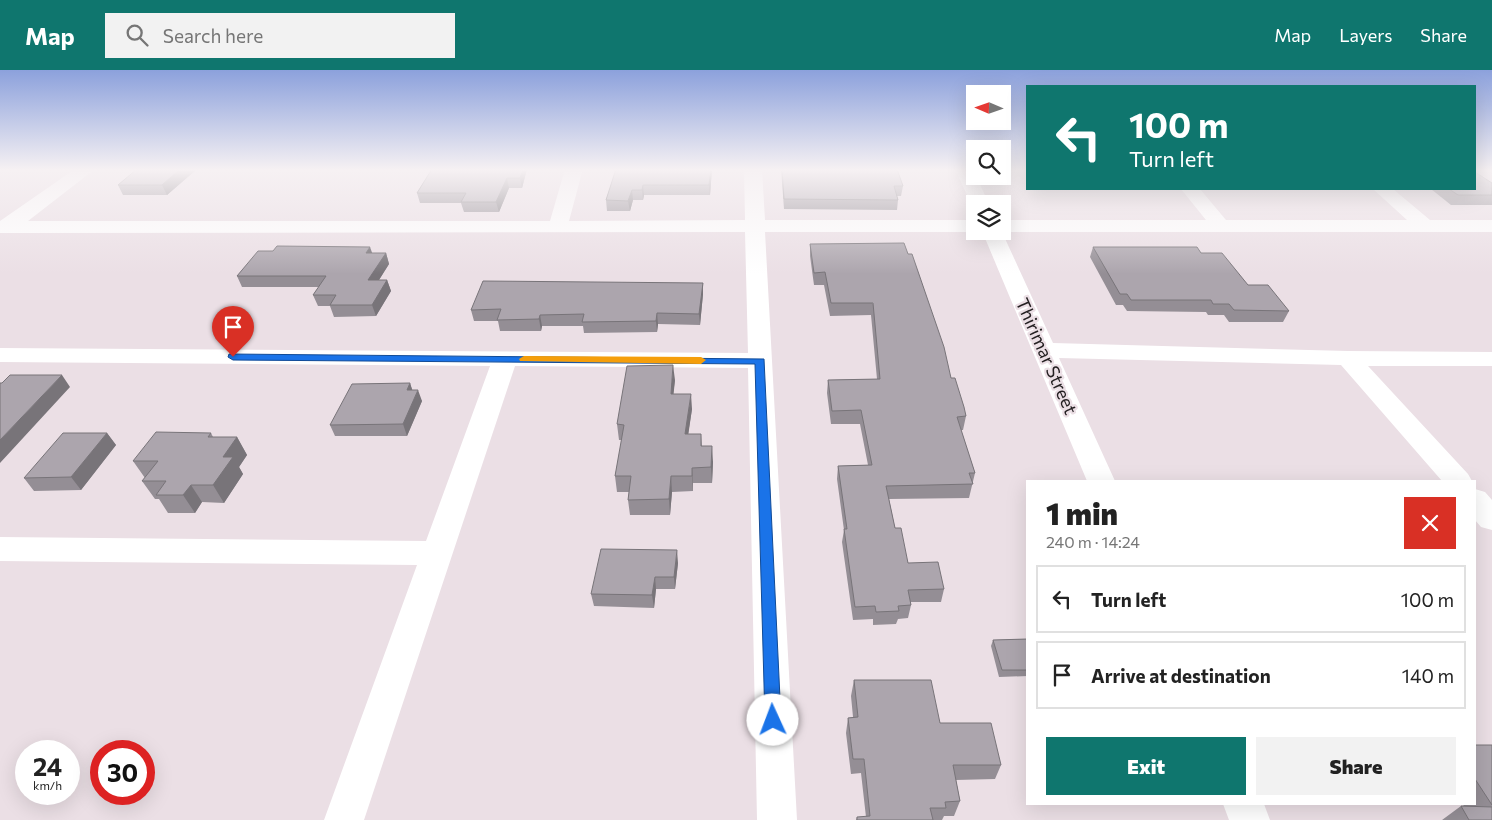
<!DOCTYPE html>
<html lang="en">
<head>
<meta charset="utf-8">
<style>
	body { margin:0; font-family:Commissioner,sans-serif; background:#f2f2f2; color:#222; height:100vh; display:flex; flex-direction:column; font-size:19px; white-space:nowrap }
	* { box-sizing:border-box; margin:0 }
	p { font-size:16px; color:#767676 }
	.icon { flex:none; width:28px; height:28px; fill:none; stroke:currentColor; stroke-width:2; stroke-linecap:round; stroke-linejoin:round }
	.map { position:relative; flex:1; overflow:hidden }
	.side { position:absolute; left:1026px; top:410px; width:450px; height:325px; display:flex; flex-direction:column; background:#fff; border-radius:0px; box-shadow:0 5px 20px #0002 }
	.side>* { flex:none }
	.top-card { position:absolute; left:1026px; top:15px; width:450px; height:105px; border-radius:0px; box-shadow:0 5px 20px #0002; background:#0f766e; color:#fff; overflow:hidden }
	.needle { width:32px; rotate:272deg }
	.controls { position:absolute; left:966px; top:15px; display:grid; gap:10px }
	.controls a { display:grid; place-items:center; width:45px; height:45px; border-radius:0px; background:#fff; box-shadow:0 5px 20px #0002; font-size:25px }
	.speed { position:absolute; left:15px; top:670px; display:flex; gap:10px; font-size:25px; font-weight:700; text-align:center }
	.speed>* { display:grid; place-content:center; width:65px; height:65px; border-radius:50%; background:#fff; box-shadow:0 5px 20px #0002; line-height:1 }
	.speed small { font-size:12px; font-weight:400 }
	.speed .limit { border:8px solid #d22; background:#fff; color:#111 }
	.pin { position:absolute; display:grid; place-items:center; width:42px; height:42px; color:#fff; margin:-51px -21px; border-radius:50% 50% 50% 0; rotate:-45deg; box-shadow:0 0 5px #0007 }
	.pin .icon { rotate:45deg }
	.me { position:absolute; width:55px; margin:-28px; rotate:358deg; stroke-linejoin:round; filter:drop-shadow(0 0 4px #0008) }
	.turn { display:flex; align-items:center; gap:18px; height:105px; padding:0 20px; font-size:22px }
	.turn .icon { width:65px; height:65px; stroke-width:2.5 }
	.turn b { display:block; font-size:35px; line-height:42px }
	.round { display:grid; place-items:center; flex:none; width:52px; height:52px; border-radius:0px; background:#f2f2f2 }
	.summary { display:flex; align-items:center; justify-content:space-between; height:85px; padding:0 20px }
	h1 { font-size:30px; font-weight:800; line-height:38px }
	.cta { display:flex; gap:10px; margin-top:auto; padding:10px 20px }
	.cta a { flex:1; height:58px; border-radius:0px; background:#0f766e; color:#fff; font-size:20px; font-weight:800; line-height:58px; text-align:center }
	.cta a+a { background:#f2f2f2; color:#222 }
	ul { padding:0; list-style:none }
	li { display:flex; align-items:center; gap:15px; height:68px; margin:0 10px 8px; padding:0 10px; border:2px solid #e0e0e0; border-radius:0px }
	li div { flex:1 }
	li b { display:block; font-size:19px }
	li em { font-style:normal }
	header { display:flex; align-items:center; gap:30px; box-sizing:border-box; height:70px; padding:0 25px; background:#0f766e; color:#fff }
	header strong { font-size:24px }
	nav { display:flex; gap:28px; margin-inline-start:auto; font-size:18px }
	.search { width:350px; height:45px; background:#f2f2f2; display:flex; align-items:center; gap:12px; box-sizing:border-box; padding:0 18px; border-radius:0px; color:#767676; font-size:19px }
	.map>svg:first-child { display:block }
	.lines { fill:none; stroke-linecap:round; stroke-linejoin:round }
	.street { fill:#fff; fill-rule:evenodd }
	.wall { fill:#948e95 }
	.shaded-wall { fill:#787479 }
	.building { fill:#aca5ad; stroke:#787479 }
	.route { fill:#1a73e8; stroke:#114b97 }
	.slow { fill:#f59e0b }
	.labels { text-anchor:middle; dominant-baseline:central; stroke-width:4.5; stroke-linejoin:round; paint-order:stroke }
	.street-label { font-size:18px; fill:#242022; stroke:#ebdfe5 }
</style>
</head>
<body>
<header>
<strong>Map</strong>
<div class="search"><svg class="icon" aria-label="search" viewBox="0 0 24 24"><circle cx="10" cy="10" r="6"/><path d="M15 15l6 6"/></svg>Search here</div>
<nav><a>Map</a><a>Layers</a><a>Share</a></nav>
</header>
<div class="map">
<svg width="1492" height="750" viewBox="0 0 1492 750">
	<rect width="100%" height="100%" fill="#ebdfe5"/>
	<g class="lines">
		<path class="street" d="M 75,99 L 95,99 L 28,151 L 550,151 L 565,99 L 583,99 L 569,151 L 745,150 L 744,99 L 762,99 L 765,150 L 975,150 L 975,161 L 978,161 L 975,162 L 765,162 L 797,750 L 757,750 L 748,298 L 515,296 L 364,750 L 324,750 L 417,495 L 0,491 L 0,467 L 426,471 L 490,296 L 0,292 L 0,278 L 748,283 L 745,162 L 0,163 L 0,151 Z
			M 955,99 L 973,99 L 989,134 L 975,134 L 975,138 L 973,138 Z
			M 1181,119 L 1200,119 L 1226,150 L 1407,150 L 1373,119 L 1393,119 L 1430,150 L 1492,150 L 1492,162 L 1002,162 L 1053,273 L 1348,281 L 1492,282 L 1492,296 L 1368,296 L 1468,404 L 1472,411 L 1442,411 L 1341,295 L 1059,288 L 1115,411 L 1087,411 L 982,161 L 1002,161 L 1002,150 L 1206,150 Z
			M 1475,419 L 1485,422 L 1492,430 L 1492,460 L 1481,457 L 1475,450 Z
			M 1223,734 L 1264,734 L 1270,750 L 1229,750 Z"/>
	</g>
	<path class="wall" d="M 137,99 L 197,99 L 167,125 L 123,125 L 118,115 Z
		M 432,99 L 527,99 L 522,118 L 509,118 L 499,142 L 464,142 L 461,133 L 420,133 L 417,123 Z
		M 616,99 L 712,99 L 710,125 L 644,125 L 643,130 L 633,130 L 630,141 L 607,141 L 606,130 Z
		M 781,99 L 897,99 L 903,116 L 901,126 L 897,126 L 898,130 L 897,140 L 784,139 Z
		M 1492,113 L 1492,135 L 1451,135 L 1431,119 L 1475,119 Z
		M 810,174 L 951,308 L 966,346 L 963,360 L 961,360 L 975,403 L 969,428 L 889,429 L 895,458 L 908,493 L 944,519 L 941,532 L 911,532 L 911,535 L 908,548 L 898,549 L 896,554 L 873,555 L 873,549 L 853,550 L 842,472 L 844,460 L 837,409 L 838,396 L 868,395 L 860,354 L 831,354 L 827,323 L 828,310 L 877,309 L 871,245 L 830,246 L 824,215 L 814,215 L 810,186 Z
		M 1093,177 L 1201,183 L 1248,215 L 1289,241 L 1283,252 L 1229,252 L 1224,245 L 1208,245 L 1206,242 L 1127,241 L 1123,235 L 1116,235 L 1090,187 Z
		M 372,183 L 386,183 L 389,194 L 379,210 L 387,210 L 391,221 L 376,246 L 334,247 L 330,236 L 318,236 L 313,225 L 319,217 L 242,217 L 237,206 Z
		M 703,213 L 703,224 L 700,255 L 658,254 L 657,262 L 584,263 L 583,256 L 542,256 L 541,261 L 500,261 L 498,251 L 474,251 L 471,240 Z
		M 675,310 L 673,324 L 692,339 L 688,364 L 701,364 L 702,376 L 713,392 L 712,413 L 693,413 L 693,421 L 672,422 L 670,445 L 630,445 L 628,430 L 629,422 L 617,422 L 615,406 L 622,370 L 619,370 L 617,354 Z
		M 410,313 L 412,320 L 422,331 L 407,366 L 335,366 L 330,355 Z
		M 107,363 L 116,375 L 81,420 L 34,421 L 24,408 Z
		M 211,363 L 213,367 L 237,367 L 247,385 L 239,397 L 243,404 L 224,433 L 202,432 L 195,443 L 168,443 L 159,429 L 155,429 L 142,411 L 145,408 L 133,391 Z
		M 678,493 L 675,519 L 656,519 L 654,538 L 594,536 L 591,524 Z
		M 1028,569 L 1028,606 L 999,607 L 991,576 L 993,570 Z
		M 854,610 L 940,653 L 1001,695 L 995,709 L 956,710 L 960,731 L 954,746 L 944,746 L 942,750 L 856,750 L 857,747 L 866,747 L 861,703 L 851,704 L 846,663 L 848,648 L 853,647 L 851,626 Z
		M 1475,675 L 1492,675 L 1492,750 L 1442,750 L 1461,736 L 1464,736 L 1462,734 L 1475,734 Z"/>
	<path class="shaded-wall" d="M 180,99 L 197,99 L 167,125 L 162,115 Z
		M 523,99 L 527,99 L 522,118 L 520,108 Z
		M 711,99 L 712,99 L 710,125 L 709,115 Z
		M 507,108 L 509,118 L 499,142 L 496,132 Z
		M 643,115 L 644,125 L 643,130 L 642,120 Z
		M 632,120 L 633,130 L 630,141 L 628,131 Z
		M 370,177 L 374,188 L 366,183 Z
		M 386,183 L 389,194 L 372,221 L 368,210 Z
		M 387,210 L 391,221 L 376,246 L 372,235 Z
		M 703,213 L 703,224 L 700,255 L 699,244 Z
		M 657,243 L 658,254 L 657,262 L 656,251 Z
		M 540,245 L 542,256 L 541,261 L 539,249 Z
		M 673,295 L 675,310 L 672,339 L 671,324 Z
		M 62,305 L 70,317 L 0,393 L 0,370 Z
		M 410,313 L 414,325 L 407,320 Z
		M 418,320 L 422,331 L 407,366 L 403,354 Z
		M 691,324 L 692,339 L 686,380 L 685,364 Z
		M 107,363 L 116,375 L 81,420 L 71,407 Z
		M 237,367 L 247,385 L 239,397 L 243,404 L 224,433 L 213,415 L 223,387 Z
		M 712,376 L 713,392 L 712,413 L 711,397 Z
		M 692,398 L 693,413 L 693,421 L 692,406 Z
		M 671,406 L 672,422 L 670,445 L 669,429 Z
		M 191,415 L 202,432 L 195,443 L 183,425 Z
		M 677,480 L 678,493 L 675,519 L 674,507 Z
		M 655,507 L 656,519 L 654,538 L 652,525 Z"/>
	<path class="building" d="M 137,99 L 180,99 L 162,115 L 118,115 Z
		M 432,99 L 523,99 L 520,108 L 507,108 L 496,132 L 461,132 L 466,123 L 417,123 Z
		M 616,99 L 711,99 L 709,115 L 643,115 L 642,120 L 632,120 L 628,131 L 606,130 Z
		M 782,99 L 897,99 L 903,116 L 894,116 L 898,130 L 784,129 Z
		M 1475,102 L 1492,113 L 1492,125 L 1458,125 L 1449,119 L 1475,119 Z
		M 904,173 L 908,184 L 912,184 L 944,277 L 951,308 L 955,308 L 964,337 L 966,346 L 957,347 L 975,403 L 969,403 L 973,414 L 886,416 L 895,458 L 901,458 L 908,493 L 938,492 L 944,519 L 908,520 L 911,535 L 898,536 L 899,541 L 876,542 L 875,536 L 855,537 L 844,459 L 847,459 L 838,396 L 872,395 L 861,340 L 832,341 L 828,310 L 880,309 L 873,233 L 831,233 L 825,202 L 814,203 L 810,174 Z
		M 277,176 L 370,177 L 366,183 L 386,183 L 368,210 L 387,210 L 372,235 L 330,235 L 336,225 L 313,225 L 326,206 L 237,206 L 258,181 L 273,181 Z
		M 1093,177 L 1197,177 L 1201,183 L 1222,183 L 1248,215 L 1268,215 L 1289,241 L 1234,240 L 1229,234 L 1213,234 L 1211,230 L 1131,230 L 1127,224 L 1120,224 Z
		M 483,211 L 703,213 L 699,244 L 657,243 L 656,251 L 582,252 L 584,244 L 540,245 L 539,249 L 497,250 L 501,239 L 471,240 Z
		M 673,295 L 671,324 L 691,324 L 685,364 L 701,364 L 701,376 L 712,376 L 711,397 L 692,398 L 692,406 L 671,406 L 669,429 L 628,430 L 631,406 L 615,406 L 624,355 L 617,354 L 627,296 Z
		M 10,305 L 62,305 L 0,370 L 0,313 L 2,313 Z
		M 410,313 L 407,320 L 418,320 L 403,354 L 330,355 L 352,314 Z
		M 156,362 L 211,363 L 208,367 L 237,367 L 223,387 L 233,387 L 213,415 L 191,415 L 183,425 L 156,425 L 166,411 L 142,411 L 158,391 L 133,391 Z
		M 63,363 L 107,363 L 71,407 L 24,408 Z
		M 601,479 L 677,480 L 674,507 L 655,507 L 652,525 L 591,524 Z
		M 1028,569 L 1028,600 L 1002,600 L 993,570 Z
		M 854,610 L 931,610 L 940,653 L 991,653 L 1001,695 L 953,695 L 960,731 L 945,732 L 946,738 L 930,738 L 933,750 L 857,750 L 857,747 L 870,746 L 864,689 L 853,689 L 848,648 L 858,647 Z
		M 1475,675 L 1492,675 L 1492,735 L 1475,709 Z
		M 1461,736 L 1492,737 L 1492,750 L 1469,750 Z"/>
	<linearGradient id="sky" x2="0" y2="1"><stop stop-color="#8ca1dc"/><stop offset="0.49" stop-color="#f6f1f3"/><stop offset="1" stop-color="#f6f1f3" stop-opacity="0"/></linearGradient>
	<rect width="1492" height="204" fill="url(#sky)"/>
	<path class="route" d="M 229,284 L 764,289 L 781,650 L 778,655 L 773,657 L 768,655 L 765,650 L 755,294 L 233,290 L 228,287 Z"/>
	<path class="slow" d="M 524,286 L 701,287 L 706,290 L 701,294 L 520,291 L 519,289 Z"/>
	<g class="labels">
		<g class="street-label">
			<text transform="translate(1047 286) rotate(66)">Thirimar Street</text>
		</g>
	</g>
</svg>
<div class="controls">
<a><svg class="needle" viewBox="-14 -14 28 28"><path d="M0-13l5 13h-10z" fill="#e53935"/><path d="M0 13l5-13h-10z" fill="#767676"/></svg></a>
<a><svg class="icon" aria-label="search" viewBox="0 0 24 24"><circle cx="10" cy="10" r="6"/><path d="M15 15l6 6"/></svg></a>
<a><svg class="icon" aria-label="layers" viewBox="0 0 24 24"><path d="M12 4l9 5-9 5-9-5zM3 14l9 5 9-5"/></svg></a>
</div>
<div class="speed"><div>24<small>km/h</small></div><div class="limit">30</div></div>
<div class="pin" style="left:233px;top:287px;background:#d93025"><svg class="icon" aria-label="arrive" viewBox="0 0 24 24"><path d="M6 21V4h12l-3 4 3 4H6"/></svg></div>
<svg class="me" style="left:773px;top:650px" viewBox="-20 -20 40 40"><circle r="19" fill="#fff"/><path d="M0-13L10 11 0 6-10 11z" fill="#1a73e8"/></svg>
<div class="top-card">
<div class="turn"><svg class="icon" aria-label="left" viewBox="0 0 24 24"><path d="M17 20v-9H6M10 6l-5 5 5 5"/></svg><div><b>100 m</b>Turn left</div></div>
</div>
<section class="side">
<div class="summary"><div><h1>1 min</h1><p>240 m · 14:24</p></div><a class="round" style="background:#d93025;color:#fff"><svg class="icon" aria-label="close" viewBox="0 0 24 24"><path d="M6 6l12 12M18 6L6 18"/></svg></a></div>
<ul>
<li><svg class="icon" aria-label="left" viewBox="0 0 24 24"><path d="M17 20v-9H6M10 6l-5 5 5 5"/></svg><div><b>Turn left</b></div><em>100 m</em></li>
<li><svg class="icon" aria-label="arrive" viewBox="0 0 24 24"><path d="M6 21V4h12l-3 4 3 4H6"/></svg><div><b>Arrive at destination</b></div><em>140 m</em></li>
</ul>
<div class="cta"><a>Exit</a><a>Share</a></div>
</section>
</div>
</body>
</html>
